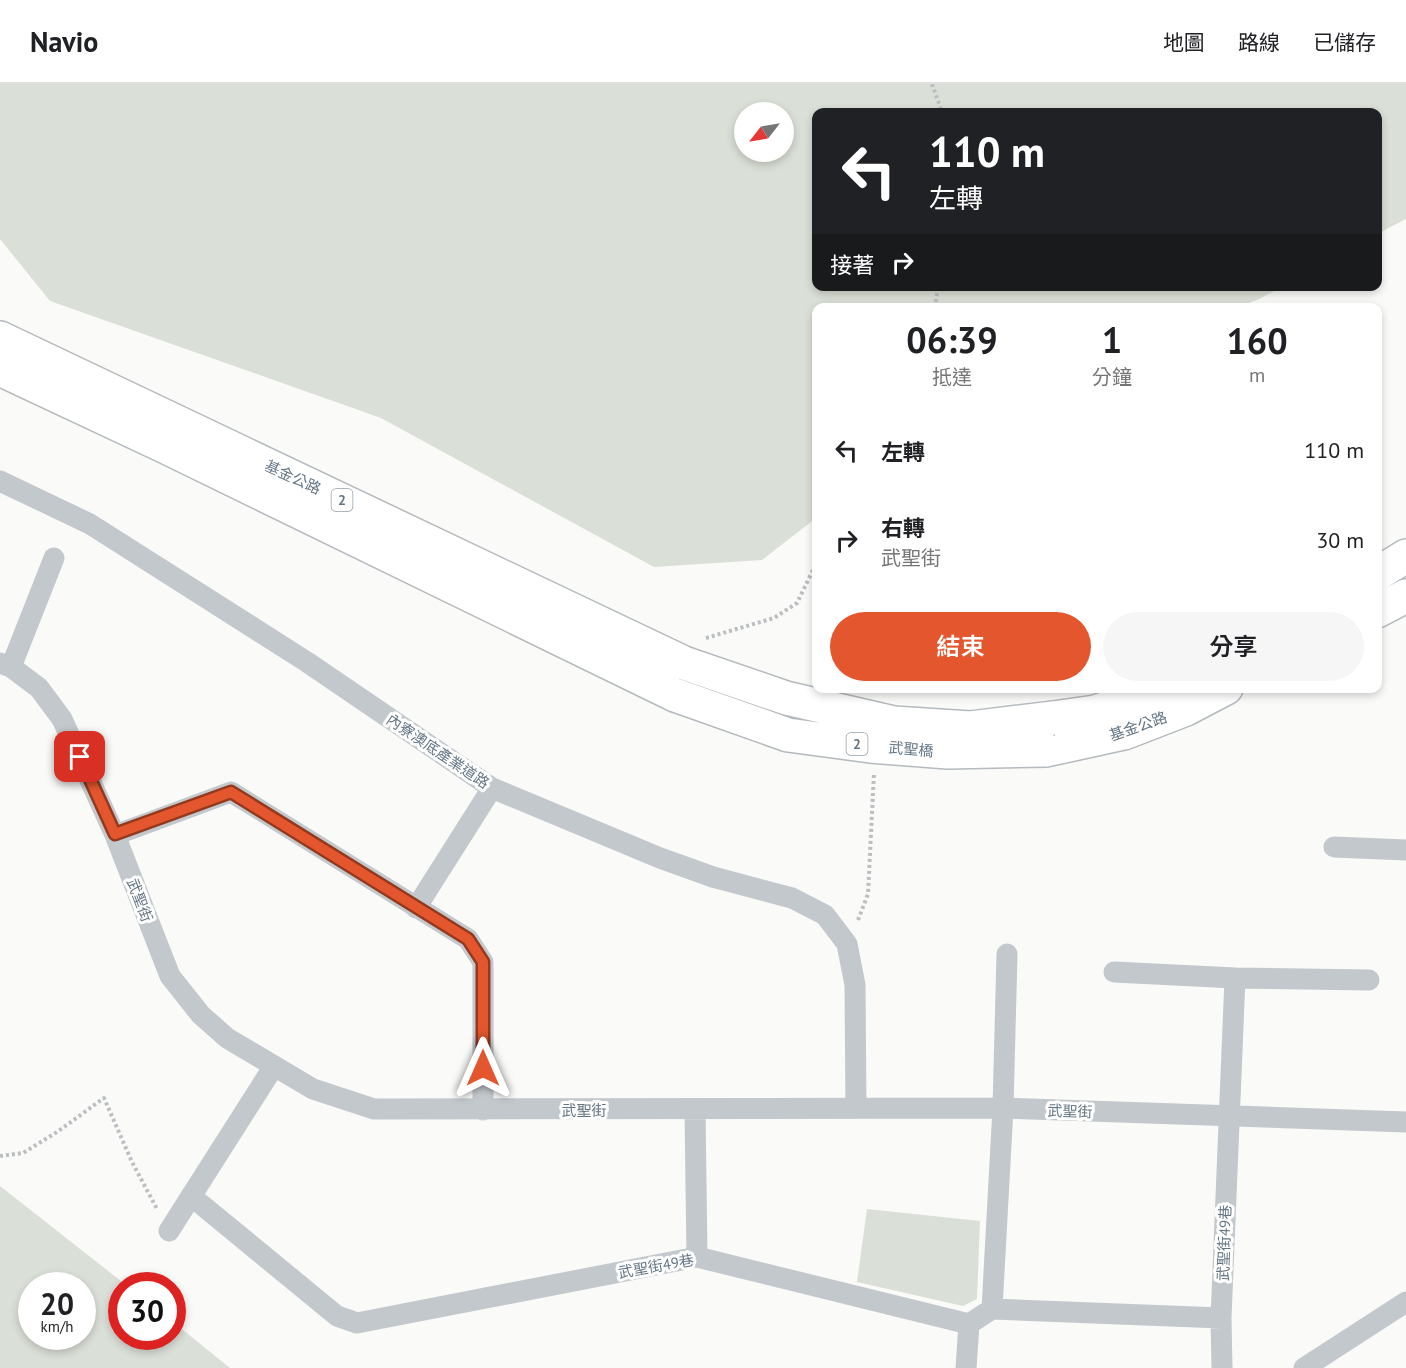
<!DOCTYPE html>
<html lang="zh-TW">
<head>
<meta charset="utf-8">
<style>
	body { margin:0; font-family:"PT Sans","Noto Sans TC",sans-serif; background:#f6f6f6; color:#202124; height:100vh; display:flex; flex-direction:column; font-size:22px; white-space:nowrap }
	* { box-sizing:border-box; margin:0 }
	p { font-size:20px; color:#757577 }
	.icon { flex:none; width:33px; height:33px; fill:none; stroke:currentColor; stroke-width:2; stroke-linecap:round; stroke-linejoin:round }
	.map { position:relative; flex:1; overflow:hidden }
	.drawer { position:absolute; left:812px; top:219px; width:570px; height:390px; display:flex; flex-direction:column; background:#fff; border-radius:12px; box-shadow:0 3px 9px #0003 }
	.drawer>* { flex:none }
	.top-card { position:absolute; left:812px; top:24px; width:570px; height:183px; border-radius:12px; box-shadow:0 3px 9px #0003; background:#202124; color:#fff; overflow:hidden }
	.needle { width:39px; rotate:239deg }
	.tools { position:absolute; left:734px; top:18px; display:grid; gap:12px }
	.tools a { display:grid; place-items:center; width:60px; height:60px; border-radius:50%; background:#fff; box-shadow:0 3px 9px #0003; font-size:30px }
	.speed { position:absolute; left:18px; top:1188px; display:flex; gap:12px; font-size:30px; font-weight:700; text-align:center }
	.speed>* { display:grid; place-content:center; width:78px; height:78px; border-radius:50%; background:#fff; box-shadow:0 3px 9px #0003; line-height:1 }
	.speed small { font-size:15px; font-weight:400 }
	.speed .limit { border:9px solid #d22; background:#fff; color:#111 }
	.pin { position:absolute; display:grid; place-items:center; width:51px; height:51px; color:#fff; margin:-26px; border-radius:12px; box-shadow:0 3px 9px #0006 }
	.me { position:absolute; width:66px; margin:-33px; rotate:0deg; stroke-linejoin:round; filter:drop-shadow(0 0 4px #0008) }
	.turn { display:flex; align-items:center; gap:21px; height:126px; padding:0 18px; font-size:27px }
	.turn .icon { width:78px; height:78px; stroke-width:2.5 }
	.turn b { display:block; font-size:42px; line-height:51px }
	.then { display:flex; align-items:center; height:57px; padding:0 18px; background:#0003; gap:12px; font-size:22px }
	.eta { display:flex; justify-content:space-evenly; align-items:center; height:102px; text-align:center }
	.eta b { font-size:36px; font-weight:600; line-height:42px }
	.action { display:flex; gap:12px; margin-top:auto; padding:12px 18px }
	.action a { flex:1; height:69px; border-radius:36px; background:#e4572e; color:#fff; font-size:24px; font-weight:600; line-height:69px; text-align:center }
	.action a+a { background:#f6f6f6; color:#202124 }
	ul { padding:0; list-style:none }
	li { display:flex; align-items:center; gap:18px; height:90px; padding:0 18px }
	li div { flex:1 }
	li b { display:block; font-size:22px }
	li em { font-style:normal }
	header { display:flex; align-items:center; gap:36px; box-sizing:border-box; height:84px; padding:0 30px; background:#fff; border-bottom:2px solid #e0e0e0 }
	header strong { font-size:28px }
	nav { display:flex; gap:33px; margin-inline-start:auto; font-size:21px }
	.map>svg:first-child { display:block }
	.green { fill:#dadfd7; fill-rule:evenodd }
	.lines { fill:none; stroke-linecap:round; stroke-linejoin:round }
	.primary-casing { stroke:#b5babe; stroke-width:36 }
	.path { stroke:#bbbfc2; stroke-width:4; stroke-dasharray:3 3; stroke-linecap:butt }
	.street { stroke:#c3c8cc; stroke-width:21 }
	.primary { stroke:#fff; stroke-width:33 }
	.primary-bridge-casing { stroke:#b5babe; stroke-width:36; stroke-linecap:butt }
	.primary-bridge { stroke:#fff; stroke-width:33 }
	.route-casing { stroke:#94391e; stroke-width:15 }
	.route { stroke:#e4572e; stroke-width:10 }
	.labels { text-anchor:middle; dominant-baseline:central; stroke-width:6; stroke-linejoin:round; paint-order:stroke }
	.shield { fill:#fff; stroke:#939fa8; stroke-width:1.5 }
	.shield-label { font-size:14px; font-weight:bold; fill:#657683 }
	.street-label { font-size:15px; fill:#657683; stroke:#fff }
</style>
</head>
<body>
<header>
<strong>Navio</strong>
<nav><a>地圖</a><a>路線</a><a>已儲存</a></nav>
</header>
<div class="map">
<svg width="1406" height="1284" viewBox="0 0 1406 1284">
	<rect width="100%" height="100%" fill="#fafaf8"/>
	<path class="green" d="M 0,0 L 1406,0 L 1406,135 L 1377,150 L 1377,28 L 816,28 L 816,202 L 1282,203 L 1259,215 L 1236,224 L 816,224 L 816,434 L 762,476 L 654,483 L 381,334 L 50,217 L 0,155 ZM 744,28 L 783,28 L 783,68 L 744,68 Z
		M 0,1102 L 126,1201 L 122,1202 L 122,1252 L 172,1252 L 173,1238 L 230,1284 L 0,1284 ZM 32,1202 L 82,1202 L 82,1252 L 32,1252 Z
		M 867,1125 L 980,1137 L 977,1215 L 963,1222 L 857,1198 Z"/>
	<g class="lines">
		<g class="primary-casing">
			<path id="primary" d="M 0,254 L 684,579
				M 0,285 L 164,362 L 675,611
				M 1377,490 L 1406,472
				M 1377,527 L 1406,512
				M 1053,634 L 1095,628 L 1168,604
				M 1046,666 L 1124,649 L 1186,625 L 1226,604"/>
		</g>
		<path class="path" d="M 932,0 L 942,28
			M 935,224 L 938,202
			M 706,554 L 774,534 L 797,519 L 813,486 L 816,484
			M 858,836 L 868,810 L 874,689
			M 0,1072 L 23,1069 L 57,1048 L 104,1014 L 132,1078 L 157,1125"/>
		<path class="street" d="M 0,397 L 90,440 L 307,578 L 492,704 L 660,774 L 713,793 L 792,814 L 825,831 L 847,860 L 855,901 L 856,1024
			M 0,579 L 11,583 L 39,604 L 62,635 L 115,751 L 170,892 L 201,931 L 227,954 L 313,1005 L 374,1025 L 1003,1024 L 1406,1038
			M 11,583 L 54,474
			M 115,751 L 231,708 L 468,855 L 483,878 L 483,1026
			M 1334,763 L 1406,766
			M 416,824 L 492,704
			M 1114,888 L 1235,894 L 1221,1234 L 1222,1284
			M 1235,894 L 1369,896
			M 695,1025 L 697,1173
			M 191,1112 L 337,1232 L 357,1239 L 697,1173 L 969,1240 L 992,1225 L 1003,1024 L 1007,870
			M 169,1147 L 274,982
			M 992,1225 L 1221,1234
			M 966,1284 L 969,1240
			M 1304,1284 L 1406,1218"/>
		<use href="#primary" class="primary"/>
		<g class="primary-bridge-casing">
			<path id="primary-bridge" d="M 684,579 L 786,614 L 894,639 L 970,644 L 1053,634
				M 675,611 L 788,651 L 870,662 L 948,668 L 1046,666"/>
		</g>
		<use href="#primary-bridge" class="primary-bridge"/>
	</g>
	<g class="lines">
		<g class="route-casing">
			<path id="route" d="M 80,673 L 115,750 L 231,708 L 468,855 L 483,878 L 483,984"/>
		</g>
		<use href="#route" class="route"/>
	</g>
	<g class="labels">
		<g class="shield">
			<rect x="331.5" y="405" width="21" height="22" rx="4.5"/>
			<rect x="846.5" y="649" width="21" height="22" rx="4.5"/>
		</g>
		<g class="shield-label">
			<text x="342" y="416">2</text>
			<text x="857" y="660">2</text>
		</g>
		<g class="street-label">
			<text transform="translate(293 393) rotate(25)">基金公路</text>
			<text transform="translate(1138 642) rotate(-19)">基金公路</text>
			<text transform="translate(911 665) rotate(5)">武聖橋</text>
			<text transform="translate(438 667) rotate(34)">內寮澳底產業道路</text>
			<text transform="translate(140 816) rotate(69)">武聖街</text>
			<text x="584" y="1026">武聖街</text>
			<text transform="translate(1070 1027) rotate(2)">武聖街</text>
			<text transform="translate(1224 1159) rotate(-88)">武聖街49巷</text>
			<text transform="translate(656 1182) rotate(-10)">武聖街49巷</text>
		</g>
	</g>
</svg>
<div class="tools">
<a><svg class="needle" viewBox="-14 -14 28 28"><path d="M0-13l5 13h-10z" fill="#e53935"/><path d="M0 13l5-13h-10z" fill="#757577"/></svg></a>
</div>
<div class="speed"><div>20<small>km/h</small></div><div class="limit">30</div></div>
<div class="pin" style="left:80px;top:673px;background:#d93025"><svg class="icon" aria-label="arrive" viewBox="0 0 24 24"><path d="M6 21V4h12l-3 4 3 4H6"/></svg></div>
<svg class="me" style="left:483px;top:984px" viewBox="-20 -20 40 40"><path d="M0-17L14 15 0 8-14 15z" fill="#e4572e" stroke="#fff" stroke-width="4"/></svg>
<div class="top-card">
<div class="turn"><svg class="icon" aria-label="left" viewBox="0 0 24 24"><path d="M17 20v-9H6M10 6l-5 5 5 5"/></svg><div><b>110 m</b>左轉</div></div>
<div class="then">接著<svg class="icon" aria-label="right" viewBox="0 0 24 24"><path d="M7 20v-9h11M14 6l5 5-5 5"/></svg></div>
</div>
<section class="drawer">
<div class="eta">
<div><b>06:39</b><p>抵達</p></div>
<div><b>1</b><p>分鐘</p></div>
<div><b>160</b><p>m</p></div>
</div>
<ul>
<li><svg class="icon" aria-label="left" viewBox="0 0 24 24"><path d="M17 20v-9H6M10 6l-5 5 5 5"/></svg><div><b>左轉</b></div><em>110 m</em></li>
<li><svg class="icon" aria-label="right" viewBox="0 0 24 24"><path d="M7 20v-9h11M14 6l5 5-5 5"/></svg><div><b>右轉</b><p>武聖街</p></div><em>30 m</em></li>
</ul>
<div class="action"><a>結束</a><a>分享</a></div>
</section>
</div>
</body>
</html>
